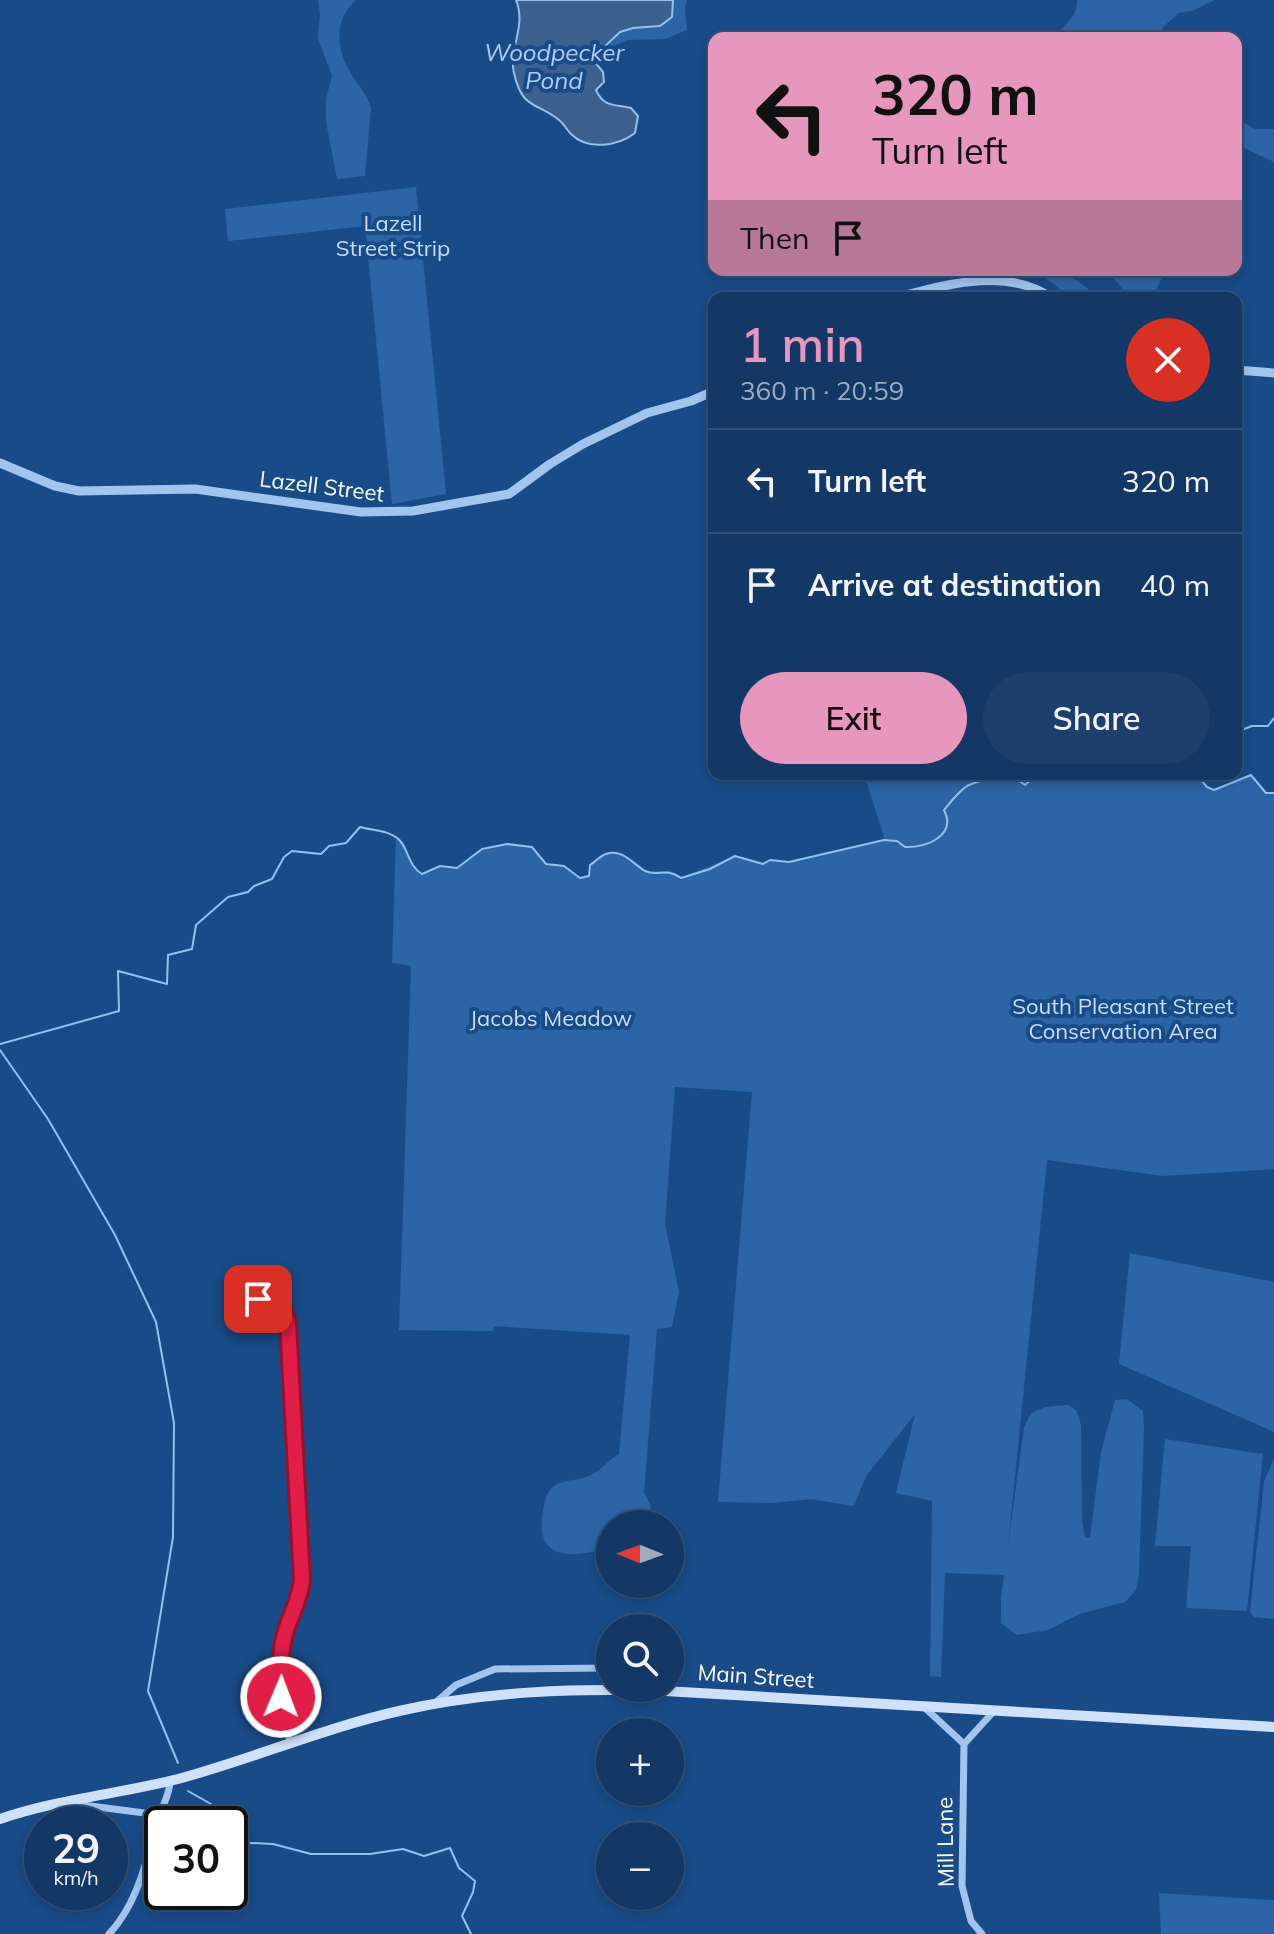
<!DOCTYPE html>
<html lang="en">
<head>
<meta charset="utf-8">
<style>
	body { margin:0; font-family:Mulish,sans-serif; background:#1c3f6c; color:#f1f3f6; height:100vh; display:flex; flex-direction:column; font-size:30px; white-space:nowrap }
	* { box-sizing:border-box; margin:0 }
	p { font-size:26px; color:#9dacbf }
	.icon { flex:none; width:44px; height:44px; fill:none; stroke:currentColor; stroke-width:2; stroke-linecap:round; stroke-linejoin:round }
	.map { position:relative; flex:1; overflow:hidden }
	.side { position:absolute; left:708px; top:292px; width:534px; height:488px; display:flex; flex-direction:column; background:#133866; border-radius:16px; box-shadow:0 4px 12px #0003,0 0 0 2px #32527a }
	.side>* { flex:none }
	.hud { position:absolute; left:708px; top:32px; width:534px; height:244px; border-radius:16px; box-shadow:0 4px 12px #0003,0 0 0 2px #32527a; background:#e797bd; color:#111; overflow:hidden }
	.needle { width:52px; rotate:271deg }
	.controls { position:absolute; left:596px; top:1510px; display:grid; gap:16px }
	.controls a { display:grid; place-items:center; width:88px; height:88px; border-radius:50%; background:#133866; box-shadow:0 4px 12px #0003,0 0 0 2px #32527a; font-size:40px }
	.speed { position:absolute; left:24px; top:1806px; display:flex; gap:16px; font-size:40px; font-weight:700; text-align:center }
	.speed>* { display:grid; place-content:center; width:104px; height:104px; border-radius:50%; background:#133866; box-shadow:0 4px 12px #0003,0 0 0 2px #32527a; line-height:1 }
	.speed small { font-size:20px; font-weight:400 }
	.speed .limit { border:4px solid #111; border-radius:12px; background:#fff; color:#111 }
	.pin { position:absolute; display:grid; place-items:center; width:68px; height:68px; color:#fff; margin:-34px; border-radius:16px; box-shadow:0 4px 12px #0006 }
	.me { position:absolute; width:88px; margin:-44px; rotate:1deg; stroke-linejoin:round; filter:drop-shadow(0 0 6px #0008) }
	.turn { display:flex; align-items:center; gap:28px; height:168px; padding:0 32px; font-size:36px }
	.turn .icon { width:104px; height:104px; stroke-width:2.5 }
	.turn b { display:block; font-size:56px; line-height:68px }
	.then { display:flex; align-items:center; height:76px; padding:0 32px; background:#0003; gap:16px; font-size:30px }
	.round { display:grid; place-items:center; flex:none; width:84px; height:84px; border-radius:42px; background:#1c3f6c }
	.overview { display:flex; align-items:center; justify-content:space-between; height:136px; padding:0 32px }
	h1 { font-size:48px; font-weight:600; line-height:60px; color:#e797bd }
	.action { display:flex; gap:16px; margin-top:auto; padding:16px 32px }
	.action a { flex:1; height:92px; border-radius:48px; background:#e797bd; color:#111; font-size:32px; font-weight:600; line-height:92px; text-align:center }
	.action a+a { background:#1c3f6c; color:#f1f3f6 }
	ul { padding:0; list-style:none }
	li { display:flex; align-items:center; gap:24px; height:104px; padding:0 32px; border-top:2px solid #32527a }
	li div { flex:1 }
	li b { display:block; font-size:30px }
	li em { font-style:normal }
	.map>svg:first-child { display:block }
	.green { fill:#2c65a6 }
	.water { fill:#3c618e; stroke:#94c0ef; stroke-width:2 }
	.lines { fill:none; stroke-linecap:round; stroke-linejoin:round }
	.stream { stroke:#94c0ef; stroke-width:2 }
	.minor { stroke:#a1c5ed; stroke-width:7 }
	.tertiary { stroke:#a1c5ed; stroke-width:9 }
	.secondary { stroke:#cee1f9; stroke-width:10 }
	.route-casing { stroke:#92132f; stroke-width:20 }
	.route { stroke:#e11d48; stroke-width:14 }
	.labels { text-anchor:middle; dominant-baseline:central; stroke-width:8; stroke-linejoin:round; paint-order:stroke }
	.park-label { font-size:22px; fill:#c7def9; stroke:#194b88 }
	.street-label { font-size:22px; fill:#fff; stroke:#194b88 }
	.water-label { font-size:24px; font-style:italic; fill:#adcff4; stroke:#194b88 }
</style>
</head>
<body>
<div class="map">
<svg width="1274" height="1934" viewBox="0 0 1274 1934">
	<rect width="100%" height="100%" fill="#194b88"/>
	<path class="green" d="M 318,0 L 356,0 C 333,21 336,50 352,75 C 359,87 367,94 371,108 L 365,176 L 337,179 L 326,122 L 326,99 L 332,75 L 318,39 L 320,14 Z
		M 673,0 L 687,0 L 685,8 L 687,30 L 665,39 L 628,40 L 606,49 L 620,32 L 673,7 Z
		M 1077,0 L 1215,0 L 1192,11 L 1179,13 L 1163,27 L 1161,38 L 1052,38 C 1063,27 1078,17 1077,0 Z
		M 1236,118 L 1255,129 L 1274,129 L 1274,162 L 1236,144 Z
		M 416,187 L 446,494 L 392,504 L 365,226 L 228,241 L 225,209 Z
		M 1019,270 L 1067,270 L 1071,276 L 1100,298 L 1072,298 L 1044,277 Z
		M 1106,270 L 1166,270 L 1152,298 L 1131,298 Z
		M 864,774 L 1108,774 L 1107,778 C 1120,771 1137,773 1150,778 L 1161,774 L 1196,774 L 1207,787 L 1214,790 L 1251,775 L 1266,793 L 1274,793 L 1274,1169 L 1163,1176 L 1047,1160 L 1008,1546 L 1024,1427 L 1031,1413 L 1045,1407 L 1069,1405 L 1077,1411 L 1081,1425 L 1082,1521 L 1085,1538 L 1090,1538 L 1101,1452 L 1115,1400 L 1127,1399 L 1143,1411 L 1144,1429 L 1139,1573 L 1136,1590 L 1125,1602 L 1079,1614 L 1048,1630 L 1017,1635 L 1001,1623 L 1001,1599 L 1004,1575 L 945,1573 L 941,1677 L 930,1676 L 932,1501 L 896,1493 L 915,1414 L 866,1476 L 854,1506 L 811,1499 L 773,1503 L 718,1502 L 752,1092 L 675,1087 L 665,1224 L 679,1292 L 672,1327 L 657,1329 L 644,1493 L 651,1506 L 646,1524 L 610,1524 L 610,1547 C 582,1556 538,1564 542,1520 C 543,1510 544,1497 550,1490 C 559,1478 577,1482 589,1476 C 601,1471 608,1460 619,1454 L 630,1335 L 494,1326 L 493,1331 L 399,1330 L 411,966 L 392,963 L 396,838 C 409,847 407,866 422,874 L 440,866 L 457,868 L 482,849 L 507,844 L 532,847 L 546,864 L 564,866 L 580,878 L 589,876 L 590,865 L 605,854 L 615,854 L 624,855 L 647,871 L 670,871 L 683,877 L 735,856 L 759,863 L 770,860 L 789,862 L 885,840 Z
		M 1130,1253 L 1274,1282 L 1274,1432 L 1119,1364 Z
		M 1165,1439 L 1263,1454 L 1247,1611 L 1186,1608 L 1191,1546 L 1155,1546 Z
		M 1274,1459 L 1274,1619 L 1254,1617 L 1250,1612 L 1264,1481 Z
		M 1159,1893 L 1274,1900 L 1274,1934 L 1161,1934 Z"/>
	<path class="water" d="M 516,0 L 673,0 L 672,17 L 660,26 L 633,28 L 620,32 L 597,54 L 594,61 L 603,72 L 604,82 L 596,90 C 604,108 615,104 631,108 L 638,116 L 635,133 C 618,146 588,151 571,134 C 567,130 564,124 559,120 C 537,102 522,110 514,73 C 508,47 527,28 516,0 Z"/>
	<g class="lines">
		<path class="stream" d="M 1236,732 L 1252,726 L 1268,726 L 1274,718
			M 1002,774 L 1003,774
			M 1005,774 L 1011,775 L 1025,785 L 1032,779 L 1033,774
			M 1088,774 L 1106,778 L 1115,774
			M 1141,774 L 1150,778 L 1161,774
			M 1196,774 L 1207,787 L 1214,790 L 1251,775 L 1266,793 L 1274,793
			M 0,1044 L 119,1011 L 118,971 L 167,984 L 168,955 L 192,949 L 196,925 L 228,897 L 248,892 L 254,886 L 272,879 L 284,857 L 292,851 L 321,854 L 329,846 L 346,843 L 360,827 C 370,830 383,830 392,835 C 409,842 406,865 422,874 L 440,866 L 457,868 L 482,849 L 507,844 L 532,847 L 546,864 L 564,866 L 580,878 L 589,876 L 590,865 C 595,862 600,856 606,854 C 622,848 633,864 645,871 C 658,877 665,867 681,878 L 710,869 L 735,856 L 763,864 L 770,860 L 789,862 L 884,840 L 897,841 L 905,847 C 927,848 957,835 944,810 C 951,802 960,789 969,785 C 978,781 986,781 995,774
			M 0,1050 L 48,1119 L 115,1235 L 156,1322 L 174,1423 L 173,1537 L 148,1691 L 178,1763
			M 188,1791 L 211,1804 L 221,1824
			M 230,1842 L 273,1844 L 311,1854 L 370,1854 L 403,1849 L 424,1856 L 450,1848 L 459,1868 L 475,1881 L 473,1892 L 462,1916 L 471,1934"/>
		<path class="minor" d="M 276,1301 L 278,1292 L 274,1286 L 264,1285 C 257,1289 256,1295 260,1302 L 270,1305 L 276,1301 L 282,1307 L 288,1323 L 302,1580 C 300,1600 290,1614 285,1633 C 275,1669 280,1709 291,1744
			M 434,1704 L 456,1685 L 495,1669 L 610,1668
			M 924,1707 L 964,1744 L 962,1886 L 971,1921 L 982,1934
			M 964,1744 L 994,1711
			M 67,1803 L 160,1815
			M 109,1934 C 139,1902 147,1857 159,1817 C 163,1804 170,1794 170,1781"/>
		<path class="tertiary" d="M 895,298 C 945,285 1005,266 1052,298
			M 1236,370 L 1274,373
			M 0,463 L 55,486 L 79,491 L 195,489 L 361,512 L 413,511 L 509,494 L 550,464 L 583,444 L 647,413 L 691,401 L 714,391"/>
		<path class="secondary" d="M 0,1819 C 58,1799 119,1794 178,1779 C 252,1759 324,1728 399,1711 C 486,1691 576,1688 665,1691 L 1274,1727"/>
	</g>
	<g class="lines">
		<g class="route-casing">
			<path id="route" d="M 258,1299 L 267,1305 L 276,1301 L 282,1307 L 288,1323 L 302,1580 C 300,1600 290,1615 285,1634 C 279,1654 281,1676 281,1697"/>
		</g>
		<use href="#route" class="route"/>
	</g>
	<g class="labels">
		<g class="park-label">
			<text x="393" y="223">Lazell<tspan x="393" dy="25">Street Strip</tspan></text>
			<text x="1123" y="1006">South Pleasant Street<tspan x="1123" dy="25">Conservation Area</tspan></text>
			<text x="551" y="1018">Jacobs Meadow</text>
		</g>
		<g class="street-label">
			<text transform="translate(322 486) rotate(7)">Lazell Street</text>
			<text transform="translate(756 1676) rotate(4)">Main Street</text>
			<text transform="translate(945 1842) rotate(-91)">Mill Lane</text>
		</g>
		<g class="water-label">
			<text x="554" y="52">Woodpecker<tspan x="554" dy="28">Pond</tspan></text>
		</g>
	</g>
</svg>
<div class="controls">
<a><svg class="needle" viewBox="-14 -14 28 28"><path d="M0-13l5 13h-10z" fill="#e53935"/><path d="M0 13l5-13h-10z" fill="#9dacbf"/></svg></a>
<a><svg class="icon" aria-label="search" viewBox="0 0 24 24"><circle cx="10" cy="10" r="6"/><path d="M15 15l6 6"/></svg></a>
<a>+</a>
<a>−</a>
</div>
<div class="speed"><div>29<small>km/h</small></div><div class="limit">30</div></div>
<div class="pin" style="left:258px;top:1299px;background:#d93025"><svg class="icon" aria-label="arrive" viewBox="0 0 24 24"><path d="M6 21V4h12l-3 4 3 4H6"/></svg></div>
<svg class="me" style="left:281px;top:1697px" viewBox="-20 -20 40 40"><circle r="17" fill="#e11d48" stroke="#fff" stroke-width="3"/><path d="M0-11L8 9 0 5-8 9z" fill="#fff"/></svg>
<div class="hud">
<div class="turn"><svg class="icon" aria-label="left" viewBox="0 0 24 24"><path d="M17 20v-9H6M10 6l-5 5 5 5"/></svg><div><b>320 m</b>Turn left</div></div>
<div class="then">Then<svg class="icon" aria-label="arrive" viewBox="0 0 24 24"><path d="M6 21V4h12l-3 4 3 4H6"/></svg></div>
</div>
<section class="side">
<div class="overview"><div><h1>1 min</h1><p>360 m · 20:59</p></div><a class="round" style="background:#d93025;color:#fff"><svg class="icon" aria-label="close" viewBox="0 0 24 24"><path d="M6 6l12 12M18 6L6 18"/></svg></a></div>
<ul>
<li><svg class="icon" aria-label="left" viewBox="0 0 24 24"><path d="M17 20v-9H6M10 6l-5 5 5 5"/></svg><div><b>Turn left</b></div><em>320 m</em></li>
<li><svg class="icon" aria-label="arrive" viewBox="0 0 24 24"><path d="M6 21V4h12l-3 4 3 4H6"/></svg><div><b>Arrive at destination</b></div><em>40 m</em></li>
</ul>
<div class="action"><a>Exit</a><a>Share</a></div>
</section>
</div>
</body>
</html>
